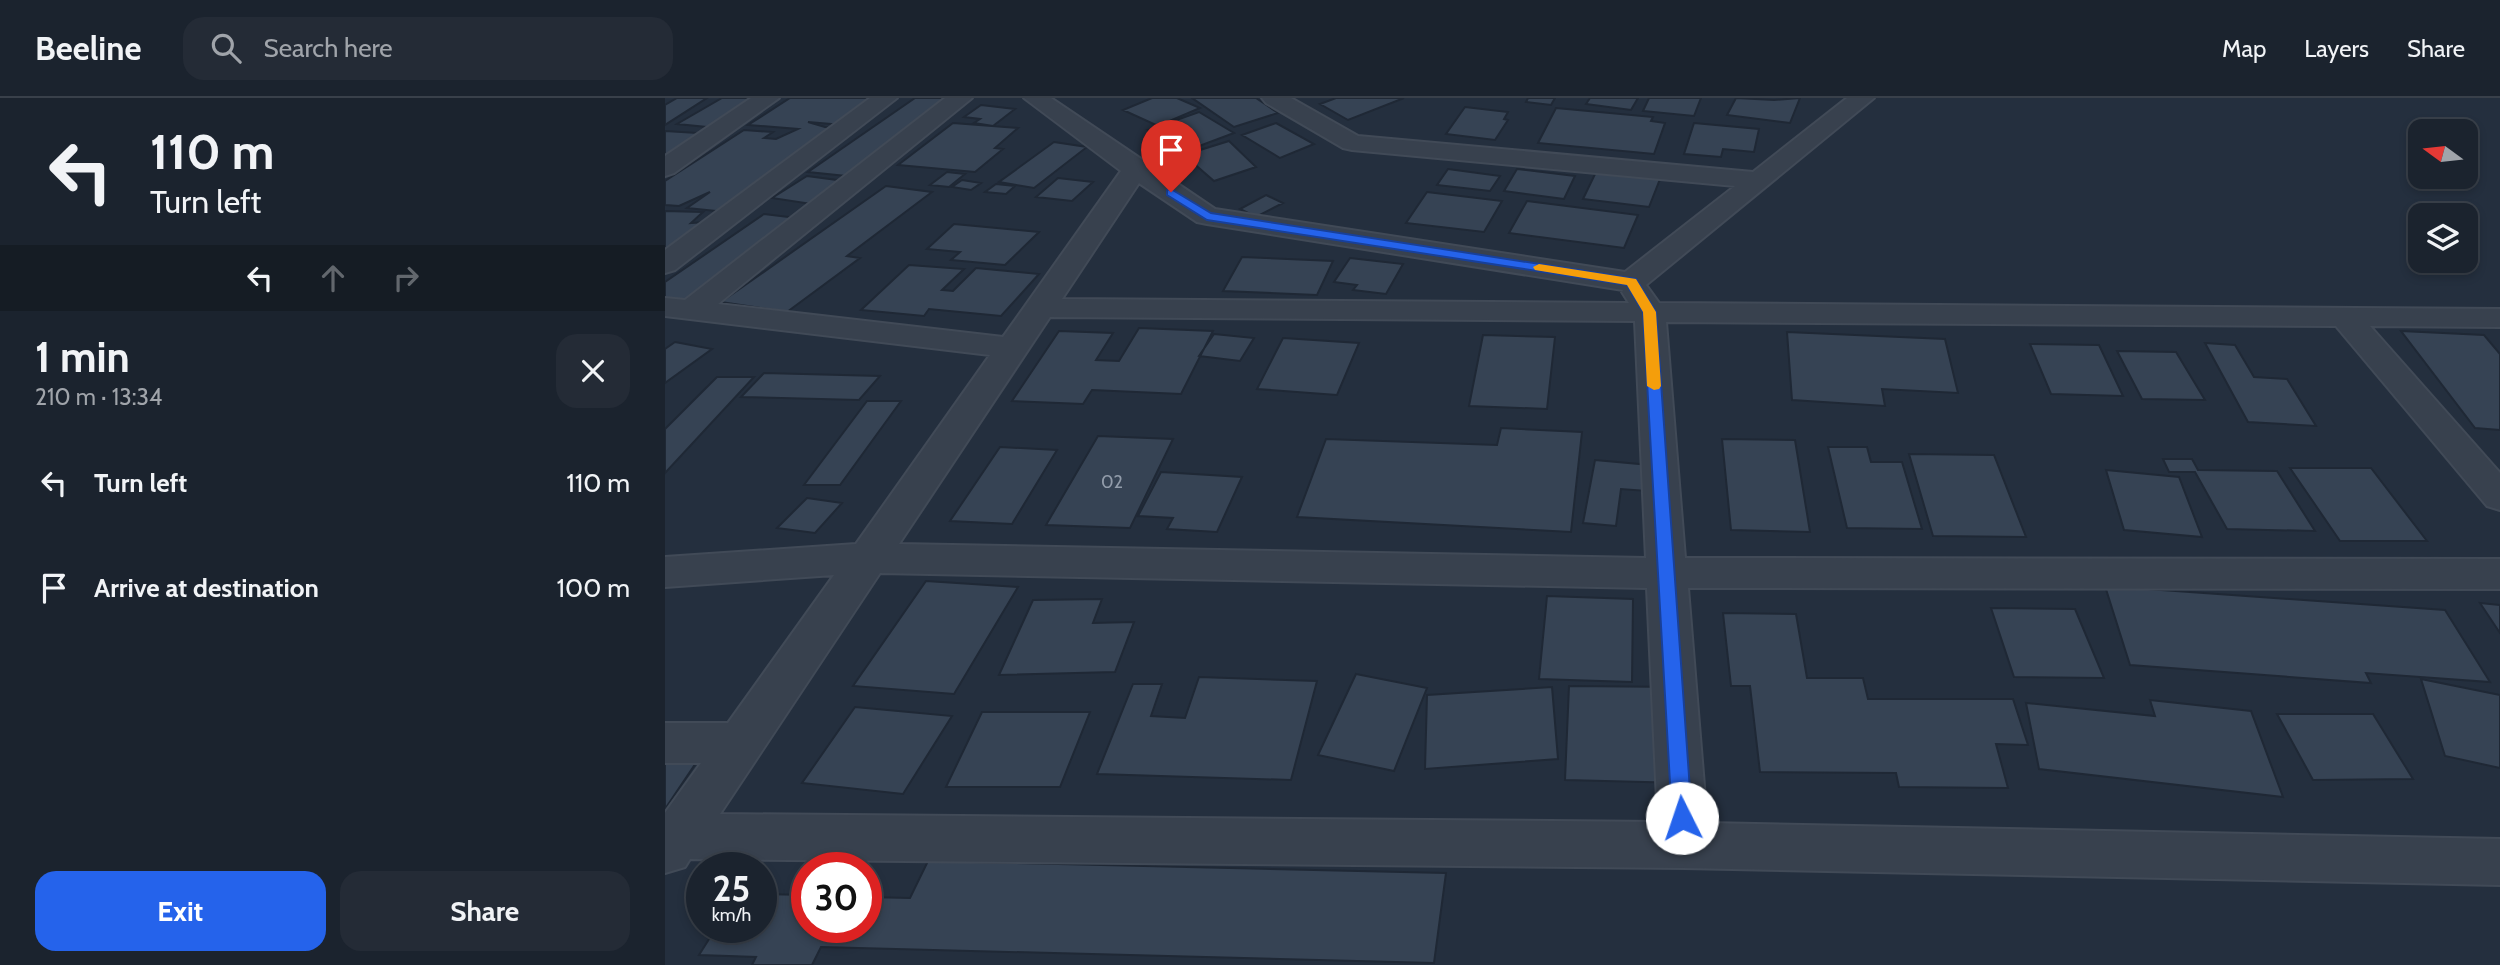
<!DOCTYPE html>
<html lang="en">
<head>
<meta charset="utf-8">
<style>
	body { margin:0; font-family:Cabin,sans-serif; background:#242b36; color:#f1f3f6; height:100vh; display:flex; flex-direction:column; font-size:26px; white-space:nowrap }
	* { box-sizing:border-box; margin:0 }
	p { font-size:23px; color:#a0a4aa }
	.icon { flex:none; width:38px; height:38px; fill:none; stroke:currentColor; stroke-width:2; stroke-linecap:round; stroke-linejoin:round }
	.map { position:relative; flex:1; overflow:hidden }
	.drawer { display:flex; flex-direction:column; background:#1b232e; width:665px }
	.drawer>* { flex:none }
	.hud { background:#1b232e; color:#f1f3f6; overflow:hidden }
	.needle { width:46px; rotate:285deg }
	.buttons { position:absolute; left:1743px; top:21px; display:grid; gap:14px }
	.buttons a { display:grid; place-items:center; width:70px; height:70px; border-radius:14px; background:#1b232e; box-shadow:0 4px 10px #0003,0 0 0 2px #39404a; font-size:35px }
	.speed { position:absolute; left:21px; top:754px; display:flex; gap:14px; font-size:35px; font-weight:700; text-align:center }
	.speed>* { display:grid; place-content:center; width:91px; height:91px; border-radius:50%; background:#1b232e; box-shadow:0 4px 10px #0003,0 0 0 2px #39404a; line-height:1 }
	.speed small { font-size:18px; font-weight:400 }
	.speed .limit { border:10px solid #d22; background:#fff; color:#111 }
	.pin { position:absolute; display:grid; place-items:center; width:60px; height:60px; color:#fff; margin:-72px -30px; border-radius:50% 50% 50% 0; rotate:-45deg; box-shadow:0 0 7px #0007 }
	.pin .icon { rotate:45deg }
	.me { position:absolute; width:77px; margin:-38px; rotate:356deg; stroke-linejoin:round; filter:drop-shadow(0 0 5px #0008) }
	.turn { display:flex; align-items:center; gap:24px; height:147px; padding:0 35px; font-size:32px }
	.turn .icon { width:91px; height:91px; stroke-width:2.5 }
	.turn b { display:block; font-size:49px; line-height:60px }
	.lanes { display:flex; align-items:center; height:66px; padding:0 35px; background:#0003; justify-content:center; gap:35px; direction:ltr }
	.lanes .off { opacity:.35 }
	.round { display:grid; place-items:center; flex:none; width:74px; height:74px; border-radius:21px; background:#242b36 }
	.head { display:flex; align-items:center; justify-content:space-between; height:119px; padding:0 35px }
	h1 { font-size:42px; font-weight:700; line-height:52px }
	.button { display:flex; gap:14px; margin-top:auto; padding:14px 35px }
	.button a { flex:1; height:80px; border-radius:21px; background:#2563eb; color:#fff; font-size:28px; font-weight:700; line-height:80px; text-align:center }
	.button a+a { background:#242b36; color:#f1f3f6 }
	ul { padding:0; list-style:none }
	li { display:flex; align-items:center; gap:21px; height:105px; padding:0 35px }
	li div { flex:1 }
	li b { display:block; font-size:26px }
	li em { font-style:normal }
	header { display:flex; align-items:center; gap:42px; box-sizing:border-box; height:98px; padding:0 35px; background:#1b232e; border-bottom:2px solid #39404a }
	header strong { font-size:33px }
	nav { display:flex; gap:38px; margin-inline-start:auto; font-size:24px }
	.search { width:490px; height:63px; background:#242b36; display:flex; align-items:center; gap:18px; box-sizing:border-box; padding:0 24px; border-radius:21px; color:#a0a4aa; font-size:26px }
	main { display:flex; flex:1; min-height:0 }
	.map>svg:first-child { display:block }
	.building { fill:#364354; stroke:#1f2835; stroke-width:2 }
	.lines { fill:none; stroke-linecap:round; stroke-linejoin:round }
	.minor-casing { stroke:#414a57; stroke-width:4 }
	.minor { fill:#38414e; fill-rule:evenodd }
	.route { fill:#2563eb; stroke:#184099; stroke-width:2 }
	.slow { fill:#f59e0b }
	.labels { text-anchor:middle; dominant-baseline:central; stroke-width:7; stroke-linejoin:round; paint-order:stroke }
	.number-label { font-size:18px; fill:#929caa }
</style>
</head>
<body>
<header>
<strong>Beeline</strong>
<div class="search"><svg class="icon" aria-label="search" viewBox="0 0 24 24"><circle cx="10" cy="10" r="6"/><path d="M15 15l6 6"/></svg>Search here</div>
<nav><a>Map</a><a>Layers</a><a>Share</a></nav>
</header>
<main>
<section class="drawer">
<div class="hud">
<div class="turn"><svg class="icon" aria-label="left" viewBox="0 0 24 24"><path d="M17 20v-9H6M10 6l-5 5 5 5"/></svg><div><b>110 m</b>Turn left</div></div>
<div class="lanes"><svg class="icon" aria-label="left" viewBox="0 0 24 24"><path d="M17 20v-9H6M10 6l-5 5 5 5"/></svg><svg class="icon off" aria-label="ahead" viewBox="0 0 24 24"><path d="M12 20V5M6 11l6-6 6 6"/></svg><svg class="icon off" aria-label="right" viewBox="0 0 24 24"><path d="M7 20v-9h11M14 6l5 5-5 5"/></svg></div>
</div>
<div class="head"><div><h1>1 min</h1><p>210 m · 13:34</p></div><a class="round"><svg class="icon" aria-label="close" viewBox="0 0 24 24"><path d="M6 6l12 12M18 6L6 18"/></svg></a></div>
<ul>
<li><svg class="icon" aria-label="left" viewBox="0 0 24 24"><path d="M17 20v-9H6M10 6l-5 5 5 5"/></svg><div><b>Turn left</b></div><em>110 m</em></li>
<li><svg class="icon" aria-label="arrive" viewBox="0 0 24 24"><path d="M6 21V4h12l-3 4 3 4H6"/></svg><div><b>Arrive at destination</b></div><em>100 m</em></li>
</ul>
<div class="button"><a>Exit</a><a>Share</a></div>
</section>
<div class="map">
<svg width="1835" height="867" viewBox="0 0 1835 867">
	<rect width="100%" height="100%" fill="#242f3e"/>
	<path class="building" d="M 12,0 L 42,0 L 0,27 L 0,7 Z
		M 57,0 L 104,0 L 52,30 L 12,26 Z
		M 125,0 L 214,0 L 178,27 L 143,24 L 160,29 L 178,31 L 61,114 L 22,110 L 45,94 L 14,108 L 0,107 L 0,83 L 79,32 L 108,34 L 99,40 L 111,41 L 133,31 L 83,27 Z
		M 250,0 L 291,0 L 191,79 L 143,74 Z
		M 487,0 L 512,0 L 535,10 L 493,28 L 458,12 Z
		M 527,0 L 591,0 L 613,15 L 569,29 Z
		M 671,0 L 739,0 L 683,22 L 655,6 Z
		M 863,0 L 890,0 L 886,7 L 861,4 Z
		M 925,0 L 973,0 L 966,12 L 921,6 Z
		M 984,0 L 1036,0 L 1029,18 L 978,13 Z
		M 1071,0 L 1109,2 L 1135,0 L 1125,25 L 1062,17 Z
		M 316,7 L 350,11 L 328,28 L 309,25 L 315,21 L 299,19 Z
		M 800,9 L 843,14 L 839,21 L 843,22 L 830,42 L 781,36 Z
		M 891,10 L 988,19 L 986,23 L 1000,25 L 989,56 L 873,45 Z
		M 534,14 L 569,35 L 521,53 L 483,32 Z
		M 288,25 L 353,30 L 330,50 L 338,51 L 310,74 L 233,67 Z
		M 611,25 L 649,46 L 615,60 L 577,37 Z
		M 1029,25 L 1094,31 L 1089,54 L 1058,51 L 1056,59 L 1019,56 Z
		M 0,33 L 49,36 L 0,69 Z
		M 564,43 L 591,69 L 549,83 L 519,57 Z
		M 389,44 L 422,49 L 369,90 L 334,84 Z
		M 783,71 L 835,78 L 825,93 L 772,87 Z
		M 852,71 L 910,78 L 899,101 L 839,93 Z
		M 282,74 L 300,76 L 284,89 L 265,87 Z
		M 931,74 L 995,81 L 984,109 L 918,101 Z
		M 142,78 L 187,84 L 153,107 L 107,100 Z
		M 393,80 L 428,84 L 407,103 L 371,99 Z
		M 297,82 L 316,85 L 306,92 L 287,89 Z
		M 331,86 L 350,88 L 341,96 L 320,94 Z
		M 221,88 L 267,94 L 182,158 L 195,160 L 122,214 L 56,204 Z
		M 762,94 L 837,103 L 819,134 L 741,125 Z
		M 601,97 L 618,105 L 591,119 L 575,111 Z
		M 862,103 L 973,117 L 959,150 L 844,135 Z
		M 0,113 L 38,114 L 26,125 L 41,124 L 0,153 Z
		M 99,116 L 140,121 L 15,211 L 0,209 L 0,184 Z
		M 289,126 L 374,134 L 340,167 L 286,162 L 295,154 L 262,151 Z
		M 577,159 L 668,163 L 652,197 L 558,193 Z
		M 685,160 L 738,166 L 721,196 L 688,192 L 692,187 L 669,184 Z
		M 244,167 L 299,171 L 277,192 L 288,193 L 311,170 L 374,176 L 336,218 L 264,211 L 259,218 L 196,212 Z
		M 474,230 L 548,233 L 516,296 L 427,292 L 418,306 L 347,303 L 394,233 L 448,235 L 431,262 L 454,263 Z
		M 1736,233 L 1819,237 L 1835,256 L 1835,332 L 1810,330 Z
		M 1122,234 L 1280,241 L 1293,295 L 1217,291 L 1220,308 L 1127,302 Z
		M 549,236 L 589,240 L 575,263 L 534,258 Z
		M 818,237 L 890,239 L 882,311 L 804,308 Z
		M 618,240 L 694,245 L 672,297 L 592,291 Z
		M 10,244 L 47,251 L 0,285 L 0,251 Z
		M 1540,245 L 1570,247 L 1589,279 L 1622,281 L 1651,328 L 1583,324 Z
		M 1365,246 L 1434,247 L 1458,298 L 1386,296 Z
		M 1452,253 L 1511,254 L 1540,302 L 1477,301 Z
		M 99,275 L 215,278 L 194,302 L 76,299 Z
		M 52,279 L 89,279 L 0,375 L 0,331 Z
		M 202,303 L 236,303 L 175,387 L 139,387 Z
		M 836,330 L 917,334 L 906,434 L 632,419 L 661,341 L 832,347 Z
		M 433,338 L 508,341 L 465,430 L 381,427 Z
		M 1057,341 L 1130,342 L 1145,434 L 1066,432 Z
		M 335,349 L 392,352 L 347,426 L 285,423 Z
		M 1163,349 L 1202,349 L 1206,364 L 1237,364 L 1257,431 L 1182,430 Z
		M 1244,356 L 1329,357 L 1361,439 L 1268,438 Z
		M 1498,361 L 1527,361 L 1533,372 L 1612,373 L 1650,433 L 1562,431 L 1530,374 L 1504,374 Z
		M 930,362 L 985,367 L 982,393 L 956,391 L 951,428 L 918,425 Z
		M 1625,370 L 1706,370 L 1762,443 L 1675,443 Z
		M 1441,372 L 1514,379 L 1537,439 L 1459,432 Z
		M 496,374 L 577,379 L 552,434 L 502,431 L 508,420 L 473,418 Z
		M 142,400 L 177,405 L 150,435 L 112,430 Z
		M 261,483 L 353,489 L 289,596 L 188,588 Z
		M 1440,488 L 1780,512 L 1825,584 L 1701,575 L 1706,585 L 1465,567 Z
		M 882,498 L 968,501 L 967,584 L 874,581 Z
		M 437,501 L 428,525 L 469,524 L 450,574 L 334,577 L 368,502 Z
		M 1815,505 L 1835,507 L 1835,535 Z
		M 1326,510 L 1410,511 L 1439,580 L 1349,579 Z
		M 1058,515 L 1131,516 L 1142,580 L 1198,580 L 1203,601 L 1348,601 L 1363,647 L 1331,646 L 1343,690 L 1234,689 L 1231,675 L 1095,674 L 1085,588 L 1066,588 Z
		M 691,576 L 762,590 L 729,673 L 653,657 Z
		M 534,579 L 652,583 L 626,682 L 432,676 L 468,586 L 497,586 L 486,618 L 520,620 Z
		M 1756,581 L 1835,597 L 1835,670 L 1780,658 Z
		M 904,588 L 1015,589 L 1019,685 L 900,682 Z
		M 887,589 L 893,661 L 760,671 L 762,597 Z
		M 1485,602 L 1586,613 L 1618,699 L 1374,671 L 1361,605 L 1490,618 Z
		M 190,609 L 287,618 L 238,696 L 137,685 Z
		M 317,614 L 425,614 L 395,689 L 281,689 Z
		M 1612,616 L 1708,616 L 1748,681 L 1648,682 Z
		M 0,650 L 41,650 L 0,711 Z
		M 263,763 L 781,775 L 769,865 L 156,849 L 147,867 L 87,867 L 91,859 L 34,857 L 51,830 L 96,830 L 96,796 L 142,797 L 142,830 L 201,830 L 201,799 L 245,800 Z"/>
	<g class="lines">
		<g class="minor-casing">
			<path id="minor" d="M 86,0 L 114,0 L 9,75 L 0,78 L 0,58 Z
				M 205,0 L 232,0 L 10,172 L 0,175 L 0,152 Z
				M 280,0 L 307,0 L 53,206 L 338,239 L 456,73 L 359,0 L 386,0 L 550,111 L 960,174 L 1070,88 L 687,52 L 678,50 L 601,5 L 597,0 L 626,0 L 693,38 L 1088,74 L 1182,0 L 1209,0 L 981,187 L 994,205 L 1835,211 L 1835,229 L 1705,228 L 1835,375 L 1835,412 L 1822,408 L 1671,228 L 1001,224 L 1020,460 L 1835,461 L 1835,491 L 1023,490 L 1042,725 L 1835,741 L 1835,787 L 1019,770 L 25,761 L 20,769 L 0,775 L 0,715 L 36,665 L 0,665 L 0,625 L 63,625 L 169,477 L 0,489 L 0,459 L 191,446 L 325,257 L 0,218 L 0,200 L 20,202 ZM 474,85 L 532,124 L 542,126 L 958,192 L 957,194 L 964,205 L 397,201 ZM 385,219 L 970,223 L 981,460 L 234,446 ZM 215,475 L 982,490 L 993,724 L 55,716 Z"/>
		</g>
		<use href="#minor" class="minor"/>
	</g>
	<path class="route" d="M 506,91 L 546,115 L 971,181 L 991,214 L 1027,720 L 1025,726 L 1017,729 L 1010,726 L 1007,720 L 978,214 L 962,187 L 542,122 L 502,97 L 502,92 Z"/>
	<path class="slow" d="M 874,166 L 971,181 L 991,214 L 996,288 L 994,291 L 989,292 L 982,288 L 978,214 L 962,187 L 870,172 L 868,169 Z"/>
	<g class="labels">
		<g class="number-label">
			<text x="447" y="384">02</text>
		</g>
	</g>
</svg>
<div class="buttons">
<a><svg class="needle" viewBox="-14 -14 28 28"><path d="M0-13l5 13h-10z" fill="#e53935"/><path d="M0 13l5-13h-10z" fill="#a0a4aa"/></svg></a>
<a><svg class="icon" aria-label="layers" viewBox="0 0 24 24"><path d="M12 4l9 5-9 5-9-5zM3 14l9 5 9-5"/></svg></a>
</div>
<div class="speed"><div>25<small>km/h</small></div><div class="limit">30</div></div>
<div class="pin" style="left:506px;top:94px;background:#d93025"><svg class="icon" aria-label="arrive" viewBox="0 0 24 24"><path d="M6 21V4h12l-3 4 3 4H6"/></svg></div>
<svg class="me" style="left:1017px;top:720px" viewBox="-20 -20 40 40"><circle r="19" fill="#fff"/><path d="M0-13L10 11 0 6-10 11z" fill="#2563eb"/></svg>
</div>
</main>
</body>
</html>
